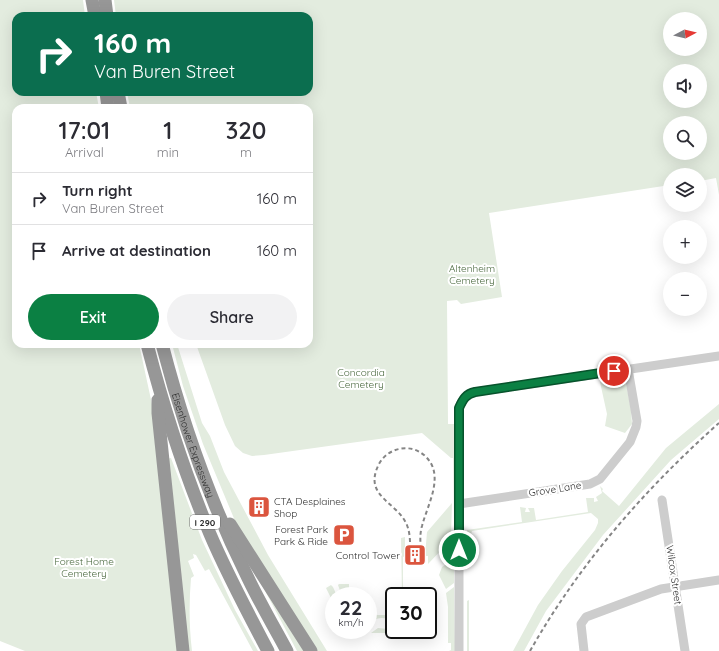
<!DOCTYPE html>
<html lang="en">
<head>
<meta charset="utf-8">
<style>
	body { margin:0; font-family:Quicksand,sans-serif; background:#f2f2f3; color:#2b2b33; height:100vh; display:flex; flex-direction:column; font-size:15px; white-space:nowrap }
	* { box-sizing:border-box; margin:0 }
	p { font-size:13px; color:#7c7c81 }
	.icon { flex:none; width:22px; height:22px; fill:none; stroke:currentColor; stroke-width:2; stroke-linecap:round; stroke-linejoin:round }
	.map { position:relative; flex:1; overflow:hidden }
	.sheet { position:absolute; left:12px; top:104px; width:301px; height:244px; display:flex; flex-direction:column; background:#fff; border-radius:12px; box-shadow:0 4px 16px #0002 }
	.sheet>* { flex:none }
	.banner { position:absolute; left:12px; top:12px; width:301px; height:84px; border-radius:12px; box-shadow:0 4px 16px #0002; background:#0b6e4f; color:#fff; overflow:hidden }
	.needle { width:26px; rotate:83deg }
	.tools { position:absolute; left:663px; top:12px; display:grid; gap:8px }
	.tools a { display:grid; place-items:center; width:44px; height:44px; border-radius:50%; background:#fff; box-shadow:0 4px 16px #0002; font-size:20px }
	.speed { position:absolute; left:325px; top:587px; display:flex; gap:8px; font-size:20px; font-weight:700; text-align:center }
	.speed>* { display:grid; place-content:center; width:52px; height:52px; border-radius:50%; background:#fff; box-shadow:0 4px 16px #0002; line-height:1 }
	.speed small { font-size:10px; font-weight:400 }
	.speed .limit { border:2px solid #111; border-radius:6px; background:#fff; color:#111 }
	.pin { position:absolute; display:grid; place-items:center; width:34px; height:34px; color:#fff; margin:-17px; border:2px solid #fff; border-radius:50%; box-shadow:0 1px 4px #0007 }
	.me { position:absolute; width:44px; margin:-22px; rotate:0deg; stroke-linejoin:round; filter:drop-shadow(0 0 3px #0008) }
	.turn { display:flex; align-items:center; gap:14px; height:84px; padding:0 16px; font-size:18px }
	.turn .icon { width:52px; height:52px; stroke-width:2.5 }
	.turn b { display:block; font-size:28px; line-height:34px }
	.eta { display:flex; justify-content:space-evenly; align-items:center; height:68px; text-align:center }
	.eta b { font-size:24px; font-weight:600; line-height:28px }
	.button { display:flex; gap:8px; margin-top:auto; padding:8px 16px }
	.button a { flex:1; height:46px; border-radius:24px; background:#0b8043; color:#fff; font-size:16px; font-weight:600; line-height:46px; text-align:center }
	.button a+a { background:#f2f2f3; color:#2b2b33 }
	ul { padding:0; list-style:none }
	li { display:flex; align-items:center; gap:12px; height:52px; padding:0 16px; border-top:1px solid #e1e1e2 }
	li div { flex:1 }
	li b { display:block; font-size:15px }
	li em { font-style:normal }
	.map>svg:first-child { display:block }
	.green { fill:#e3ecdf; fill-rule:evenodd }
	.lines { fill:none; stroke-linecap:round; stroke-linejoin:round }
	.minor { stroke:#cdcdcd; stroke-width:9 }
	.highway { stroke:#979797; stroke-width:13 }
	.rail { stroke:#858585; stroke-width:2; stroke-dasharray:4 3; stroke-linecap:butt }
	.route-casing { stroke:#07532c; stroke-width:10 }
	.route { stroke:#0b8043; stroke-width:7 }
	.labels { text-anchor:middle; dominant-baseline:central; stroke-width:4; stroke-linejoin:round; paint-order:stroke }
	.shield { fill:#fff; stroke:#6e6e6e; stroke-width:1 }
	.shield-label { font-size:9px; font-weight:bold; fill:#303030 }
	.park-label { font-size:10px; fill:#4a693f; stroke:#fff }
	.street-label { font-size:10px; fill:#303030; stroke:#fff }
	.poi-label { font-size:10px; fill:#303030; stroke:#fff; text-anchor:end }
</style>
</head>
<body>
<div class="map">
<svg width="719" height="651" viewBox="0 0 719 651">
	<rect width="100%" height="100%" fill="#fff"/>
	<path class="green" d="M 0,0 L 83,0 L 85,16 L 16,16 L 16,92 L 96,92 L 99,108 L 16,108 L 16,344 L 139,344 L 153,409 L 179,651 L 25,651 L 0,641 Z
		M 114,0 L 719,0 L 719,195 L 716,178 L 700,181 L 700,175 L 670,175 L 670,185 L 489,213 L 502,297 L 461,304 L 457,300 L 447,301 L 448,424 L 455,424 L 456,500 L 454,528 L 453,458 L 451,458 L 422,433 L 264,455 L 252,456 L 243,453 L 235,446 L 225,425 L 196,344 L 309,344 L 309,108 L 130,108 L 127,92 L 309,92 L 309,16 L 116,16 ZM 670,19 L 700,19 L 700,49 L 670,49 ZM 670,71 L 700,71 L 700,101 L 670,101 ZM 670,123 L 700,123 L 700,153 L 670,153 Z
		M 172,344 L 177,344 L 202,423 L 210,436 L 224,472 L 268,555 L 327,651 L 315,651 L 238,528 L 203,444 L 183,386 Z
		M 625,378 L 631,410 L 632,424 L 625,433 L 605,426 L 607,414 L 600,382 Z
		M 719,404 L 719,419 L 671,460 L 603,535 L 546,611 L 524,651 L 513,651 L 538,605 L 562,571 L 595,530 L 598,523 L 598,519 L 591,513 L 472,531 L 470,537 L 467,537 L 467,530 L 522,522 L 520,507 L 526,508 L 525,512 L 530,512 L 528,508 L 534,508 L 536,520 L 588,512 L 586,498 L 594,498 L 594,502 L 598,501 L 596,497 L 602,493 L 600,486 L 603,489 L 602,491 L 619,506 L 666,448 Z
		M 171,458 L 202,540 L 235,610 L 258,651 L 253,651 L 209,569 L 205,571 L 196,555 L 193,554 L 194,558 L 188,561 L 194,576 L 191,578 C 189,602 189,626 192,651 L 188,651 L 166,459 Z
		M 452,503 L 451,537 L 449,542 L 428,564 L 428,556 L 425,556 L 427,532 Z
		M 405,537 L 405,556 L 403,557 L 403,596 L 402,596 L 401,538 Z
		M 448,563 L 454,567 L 454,583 L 446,589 L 439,575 L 442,567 Z
		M 255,572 L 305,651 L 297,651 Z
		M 339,584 L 349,584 L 349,596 L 342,596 L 338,585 Z
		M 331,585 L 333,587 L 337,596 L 334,596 L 333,602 L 326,588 Z
		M 454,587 L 455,647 L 457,651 L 449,651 L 451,650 L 451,643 L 448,643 L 448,607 L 446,593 Z
		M 469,600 L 469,651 L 467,651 L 467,601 Z
		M 368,615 L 393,615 L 394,621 L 393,622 C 385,616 375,617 368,624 Z
		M 378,628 L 388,629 L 388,633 L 371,633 Z"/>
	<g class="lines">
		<path class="minor" d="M 662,500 L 685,651
			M 459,504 L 590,484 L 600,479 L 630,442 L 636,427 L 637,421 L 628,369
			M 459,651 L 459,408 C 463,399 466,394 475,392 L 719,356
			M 584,651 L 581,624 L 586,617 L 661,589 L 719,580"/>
		<g class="highway">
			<path d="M 92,0 L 95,16"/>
			<path d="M 105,0 L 107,16"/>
			<path d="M 106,92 L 108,108"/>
			<path d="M 118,92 L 121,108"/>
			<path d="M 147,344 C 164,409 184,472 210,534 C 227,574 248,613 268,651"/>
			<path id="s1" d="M 162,344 C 183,425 211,504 248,578 C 260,603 274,627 287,651"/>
			<path d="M 158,400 L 158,413 L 183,651"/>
			<path d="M 230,524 L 311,651"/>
		</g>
		<path class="rail" d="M 410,556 C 410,545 411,533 406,523 C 396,502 364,496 378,466 C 382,457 390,451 399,449 C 408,447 417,449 424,455 C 446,474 428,503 422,526 C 419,536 421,546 421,556
			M 530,651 C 580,563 644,490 719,423"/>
	</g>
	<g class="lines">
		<g class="route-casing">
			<path id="route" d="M 459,550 L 459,408 C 463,399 466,394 475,392 L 614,371"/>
		</g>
		<use href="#route" class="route"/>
	</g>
	<defs>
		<g id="building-square" transform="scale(1.15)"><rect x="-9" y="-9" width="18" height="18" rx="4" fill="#db553e" stroke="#fff"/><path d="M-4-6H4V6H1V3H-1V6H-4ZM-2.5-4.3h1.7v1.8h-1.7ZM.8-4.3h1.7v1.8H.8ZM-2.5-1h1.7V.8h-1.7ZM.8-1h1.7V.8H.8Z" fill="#fff"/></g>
		<g id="parking-square" transform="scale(1.15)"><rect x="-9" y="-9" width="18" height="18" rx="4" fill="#db553e" stroke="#fff"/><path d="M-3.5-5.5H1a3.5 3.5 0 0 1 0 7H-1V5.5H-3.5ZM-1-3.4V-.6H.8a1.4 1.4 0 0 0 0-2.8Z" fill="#fff"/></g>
	</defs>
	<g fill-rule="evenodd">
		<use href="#building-square" x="259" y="507"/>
		<use href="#parking-square" x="344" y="535"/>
		<use href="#building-square" x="415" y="555"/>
	</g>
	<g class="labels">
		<rect class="shield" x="190" y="515" width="30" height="14" rx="3"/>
		<g class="shield-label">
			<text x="205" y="522">I 290</text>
		</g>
		<g class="park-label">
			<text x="472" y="268">Altenheim<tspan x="472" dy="12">Cemetery</tspan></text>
			<text x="361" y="372">Concordia<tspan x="361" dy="12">Cemetery</tspan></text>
			<text x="84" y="561">Forest Home<tspan x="84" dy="12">Cemetery</tspan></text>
		</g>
		<g class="street-label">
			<text stroke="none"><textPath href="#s1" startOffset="106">Eisenhower Expressway</textPath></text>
			<text transform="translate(555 489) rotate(-9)">Grove Lane</text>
			<text transform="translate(674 575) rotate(82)">Wilcox Street</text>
		</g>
		<g class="poi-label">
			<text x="274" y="501" text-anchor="start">CTA Desplaines<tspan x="274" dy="12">Shop</tspan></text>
			<text x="328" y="529">Forest Park<tspan x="328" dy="12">Park &amp; Ride</tspan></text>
			<text x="400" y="555">Control Tower</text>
		</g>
	</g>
</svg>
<div class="tools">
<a><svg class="needle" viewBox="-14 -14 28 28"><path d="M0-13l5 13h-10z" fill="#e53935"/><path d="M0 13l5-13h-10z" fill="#7c7c81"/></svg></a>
<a><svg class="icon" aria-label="sound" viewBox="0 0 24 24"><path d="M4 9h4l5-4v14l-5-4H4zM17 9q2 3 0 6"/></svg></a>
<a><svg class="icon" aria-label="search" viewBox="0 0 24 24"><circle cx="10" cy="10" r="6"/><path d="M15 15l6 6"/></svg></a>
<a><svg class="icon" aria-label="layers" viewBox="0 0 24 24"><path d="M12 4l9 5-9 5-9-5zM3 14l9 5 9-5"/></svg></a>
<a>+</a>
<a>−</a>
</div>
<div class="speed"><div>22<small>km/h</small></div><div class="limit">30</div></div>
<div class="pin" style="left:614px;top:371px;background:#d93025"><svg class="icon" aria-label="arrive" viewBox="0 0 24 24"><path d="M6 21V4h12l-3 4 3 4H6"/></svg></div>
<svg class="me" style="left:459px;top:550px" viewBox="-20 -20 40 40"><circle r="17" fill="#0b8043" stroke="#fff" stroke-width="3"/><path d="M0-11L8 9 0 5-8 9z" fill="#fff"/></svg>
<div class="banner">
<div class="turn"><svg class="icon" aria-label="right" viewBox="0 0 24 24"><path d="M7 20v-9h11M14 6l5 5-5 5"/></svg><div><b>160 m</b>Van Buren Street</div></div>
</div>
<section class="sheet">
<div class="eta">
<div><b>17:01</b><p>Arrival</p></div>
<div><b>1</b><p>min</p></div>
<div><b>320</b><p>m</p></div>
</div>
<ul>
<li><svg class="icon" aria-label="right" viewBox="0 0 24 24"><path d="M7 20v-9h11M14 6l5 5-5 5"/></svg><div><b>Turn right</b><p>Van Buren Street</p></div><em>160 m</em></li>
<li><svg class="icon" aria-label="arrive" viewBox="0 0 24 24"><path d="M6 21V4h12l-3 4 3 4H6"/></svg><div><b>Arrive at destination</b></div><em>160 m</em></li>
</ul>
<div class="button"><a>Exit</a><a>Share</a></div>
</section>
</div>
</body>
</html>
